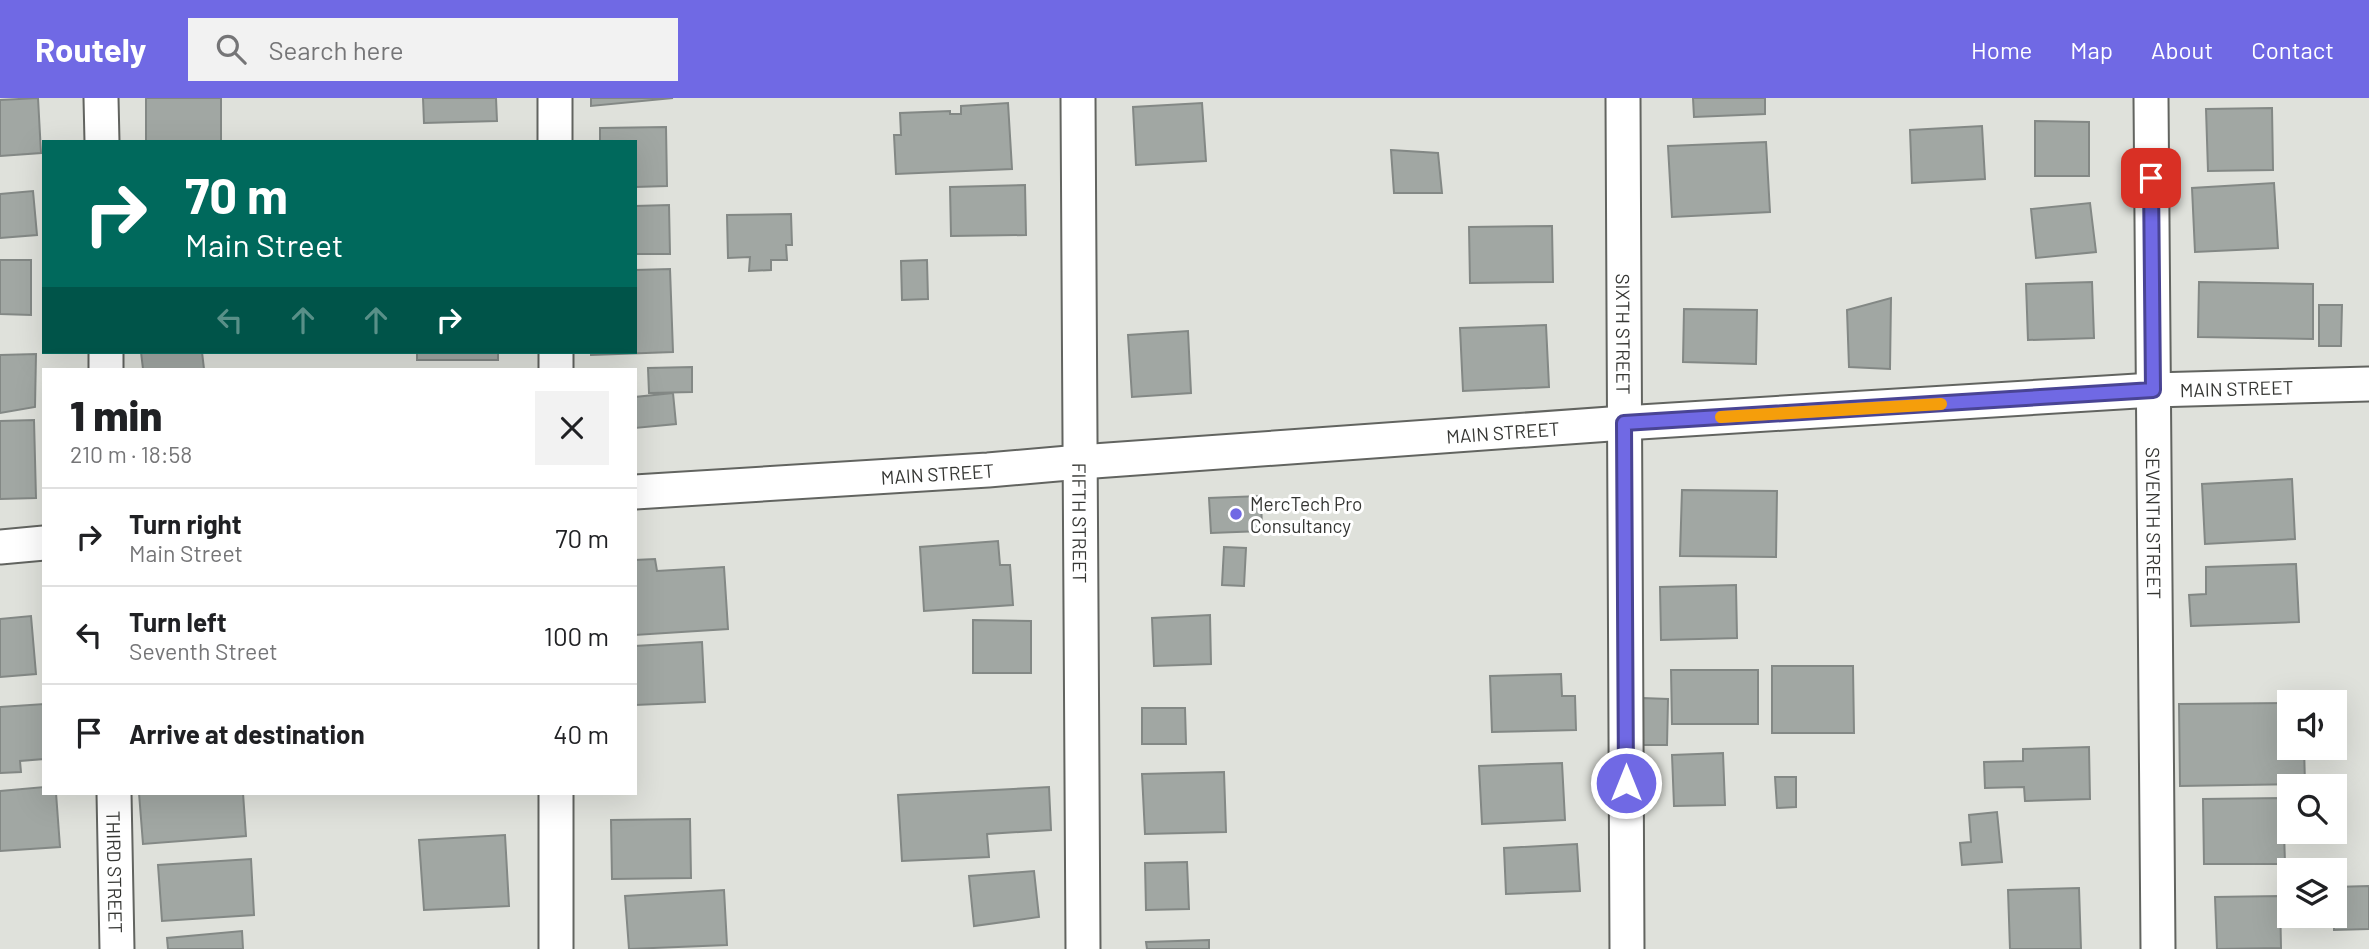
<!DOCTYPE html>
<html lang="en">
<head>
<meta charset="utf-8">
<style>
	body { margin:0; font-family:Barlow,sans-serif; background:#f2f2f2; color:#202124; height:100vh; display:flex; flex-direction:column; font-size:26px; white-space:nowrap }
	* { box-sizing:border-box; margin:0 }
	p { font-size:23px; color:#757577 }
	.icon { flex:none; width:38px; height:38px; fill:none; stroke:currentColor; stroke-width:2; stroke-linecap:round; stroke-linejoin:round }
	.map { position:relative; flex:1; overflow:hidden }
	.side { position:absolute; left:42px; top:270px; width:595px; height:427px; display:flex; flex-direction:column; background:#fff; border-radius:0px; box-shadow:0 7px 28px #0002 }
	.side>* { flex:none }
	.hud { position:absolute; left:42px; top:42px; width:595px; height:214px; border-radius:0px; box-shadow:0 7px 28px #0002; background:#00695c; color:#fff; overflow:hidden }
	.tools { position:absolute; left:2277px; top:592px; display:grid; gap:14px }
	.tools a { display:grid; place-items:center; width:70px; height:70px; border-radius:0px; background:#fff; box-shadow:0 7px 28px #0002; font-size:35px }
	.pin { position:absolute; display:grid; place-items:center; width:60px; height:60px; color:#fff; margin:-30px; border-radius:14px; box-shadow:0 4px 10px #0006 }
	.me { position:absolute; width:77px; margin:-38px; rotate:0deg; stroke-linejoin:round; filter:drop-shadow(0 0 5px #0008) }
	.turn { display:flex; align-items:center; gap:24px; height:147px; padding:0 28px; font-size:32px }
	.turn .icon { width:91px; height:91px; stroke-width:2.5 }
	.turn b { display:block; font-size:49px; line-height:60px }
	.lanes { display:flex; align-items:center; height:66px; padding:0 28px; background:#0003; justify-content:center; gap:35px; direction:ltr }
	.lanes .off { opacity:.35 }
	.round { display:grid; place-items:center; flex:none; width:74px; height:74px; border-radius:0px; background:#f2f2f2 }
	.overview { display:flex; align-items:center; justify-content:space-between; height:119px; padding:0 28px }
	h1 { font-size:42px; font-weight:800; line-height:52px }
	ul { padding:0; list-style:none }
	li { display:flex; align-items:center; gap:21px; height:98px; padding:0 28px; border-top:2px solid #e0e0e0 }
	li div { flex:1 }
	li b { display:block; font-size:26px }
	li em { font-style:normal }
	header { display:flex; align-items:center; gap:42px; box-sizing:border-box; height:98px; padding:0 35px; background:#7069e4; color:#fff }
	header strong { font-size:33px }
	nav { display:flex; gap:38px; margin-inline-start:auto; font-size:24px }
	.search { width:490px; height:63px; background:#f2f2f2; display:flex; align-items:center; gap:18px; box-sizing:border-box; padding:0 24px; border-radius:0px; color:#757577; font-size:26px }
	.map>svg:first-child { display:block }
	.building { fill:#a1a7a3; stroke:#838885; stroke-width:2 }
	.lines { fill:none; stroke-linecap:round; stroke-linejoin:round }
	.minor-casing { stroke:#626460; stroke-width:37 }
	.minor { stroke:#fff; stroke-width:33 }
	.route-casing { stroke:#494494; stroke-width:18 }
	.route { stroke:#7069e4; stroke-width:12 }
	.slow { stroke:#f59e0b; stroke-width:12 }
	.poi-dot { fill:#7069e4; stroke:#fff; stroke-width:2.5 }
	.labels { text-anchor:middle; dominant-baseline:central; stroke-width:6; stroke-linejoin:round; paint-order:stroke }
	.street-label { font-size:19px; fill:#353633; stroke:#fff }
	.poi-label { font-size:19px; fill:#353633; stroke:#fff; text-anchor:start }
</style>
</head>
<body>
<header>
<strong>Routely</strong>
<div class="search"><svg class="icon" aria-label="search" viewBox="0 0 24 24"><circle cx="10" cy="10" r="6"/><path d="M15 15l6 6"/></svg>Search here</div>
<nav><a>Home</a><a>Map</a><a>About</a><a>Contact</a></nav>
</header>
<div class="map">
<svg width="2369" height="851" viewBox="0 0 2369 851">
	<rect width="100%" height="100%" fill="#dfe1db"/>
	<path class="building" d="M 38,0 L 41,55 L 0,58 L 0,2 Z
		M 146,0 L 221,0 L 221,44 L 146,44 Z
		M 423,0 L 496,0 L 497,23 L 424,25 Z
		M 591,0 L 673,0 L 591,8 Z
		M 1693,0 L 1765,0 L 1765,16 L 1694,19 Z
		M 1008,5 L 1012,71 L 896,76 L 894,37 L 901,37 L 900,15 L 950,13 L 950,16 L 961,16 L 961,8 Z
		M 1202,5 L 1206,63 L 1136,67 L 1133,9 Z
		M 2272,10 L 2273,72 L 2208,73 L 2206,11 Z
		M 2035,23 L 2089,24 L 2089,78 L 2035,78 Z
		M 1982,28 L 1985,81 L 1912,85 L 1910,32 Z
		M 666,29 L 667,88 L 635,89 L 635,44 L 600,44 L 600,30 Z
		M 1766,44 L 1770,114 L 1672,119 L 1668,48 Z
		M 1391,52 L 1438,55 L 1442,95 L 1394,95 Z
		M 2274,85 L 2278,150 L 2195,154 L 2192,90 Z
		M 1025,87 L 1026,137 L 951,138 L 950,89 Z
		M 33,93 L 37,137 L 0,140 L 0,96 Z
		M 2090,105 L 2096,154 L 2036,160 L 2031,111 Z
		M 669,107 L 670,156 L 635,156 L 635,108 Z
		M 791,116 L 792,147 L 786,147 L 787,162 L 771,162 L 771,172 L 749,173 L 750,159 L 728,160 L 727,117 Z
		M 1552,128 L 1553,184 L 1470,185 L 1469,129 Z
		M 0,162 L 31,162 L 31,217 L 0,216 Z
		M 927,162 L 928,201 L 902,202 L 901,163 Z
		M 670,171 L 673,254 L 591,257 L 591,254 L 635,254 L 635,172 Z
		M 2092,184 L 2094,240 L 2028,242 L 2026,186 Z
		M 2199,184 L 2313,186 L 2313,241 L 2198,239 Z
		M 1891,200 L 1890,271 L 1849,269 L 1847,212 Z
		M 2319,207 L 2342,207 L 2341,248 L 2319,248 Z
		M 1684,211 L 1757,212 L 1756,266 L 1683,264 Z
		M 1546,227 L 1549,289 L 1463,293 L 1460,230 Z
		M 1188,233 L 1191,295 L 1132,299 L 1128,237 Z
		M 141,254 L 202,254 L 204,271 L 143,271 Z
		M 417,254 L 498,254 L 498,262 L 417,262 Z
		M 36,256 L 35,309 L 0,315 L 0,257 Z
		M 692,269 L 692,294 L 649,295 L 648,270 Z
		M 673,295 L 676,326 L 635,330 L 635,299 Z
		M 34,322 L 36,400 L 0,401 L 0,323 Z
		M 2292,381 L 2295,441 L 2205,446 L 2202,386 Z
		M 1682,392 L 1777,393 L 1776,459 L 1680,458 Z
		M 1261,398 L 1262,433 L 1211,435 L 1209,400 Z
		M 998,443 L 1000,467 L 1010,467 L 1013,507 L 924,513 L 920,449 Z
		M 1224,449 L 1246,450 L 1244,488 L 1222,487 Z
		M 655,461 L 657,473 L 724,469 L 728,531 L 635,537 L 635,462 Z
		M 2296,466 L 2299,524 L 2191,528 L 2189,497 L 2206,496 L 2206,469 Z
		M 1736,487 L 1737,540 L 1661,542 L 1660,489 Z
		M 1210,517 L 1211,566 L 1154,568 L 1152,520 Z
		M 31,518 L 36,576 L 0,579 L 0,521 Z
		M 973,522 L 1031,523 L 1031,575 L 973,575 Z
		M 702,544 L 705,604 L 635,607 L 635,548 Z
		M 1772,568 L 1853,568 L 1854,635 L 1772,635 Z
		M 1671,572 L 1758,572 L 1758,626 L 1672,626 Z
		M 1561,576 L 1562,598 L 1575,598 L 1576,632 L 1492,634 L 1490,578 Z
		M 1642,600 L 1668,601 L 1667,647 L 1641,647 Z
		M 2289,605 L 2289,649 L 2304,649 L 2305,686 L 2180,688 L 2179,606 Z
		M 44,606 L 44,661 L 20,663 L 21,674 L 0,675 L 0,609 Z
		M 1142,610 L 1185,610 L 1186,646 L 1142,646 Z
		M 2089,649 L 2090,701 L 2025,703 L 2024,689 L 1985,690 L 1984,664 L 2023,663 L 2023,651 Z
		M 1723,655 L 1725,707 L 1674,708 L 1672,657 Z
		M 1562,665 L 1565,722 L 1482,726 L 1479,668 Z
		M 1224,674 L 1226,734 L 1145,736 L 1142,676 Z
		M 1775,679 L 1796,679 L 1796,709 L 1777,710 Z
		M 44,689 L 44,695 L 56,695 L 60,749 L 0,753 L 0,693 Z
		M 1049,689 L 1051,732 L 987,736 L 989,759 L 902,763 L 898,697 Z
		M 139,695 L 243,695 L 246,738 L 143,746 Z
		M 2283,700 L 2285,766 L 2204,766 L 2203,701 Z
		M 1997,714 L 2002,764 L 1962,767 L 1960,745 L 1971,744 L 1969,717 Z
		M 690,721 L 691,780 L 612,781 L 611,722 Z
		M 505,737 L 509,808 L 424,812 L 419,742 Z
		M 1577,746 L 1580,793 L 1506,796 L 1504,750 Z
		M 251,761 L 254,817 L 162,823 L 158,767 Z
		M 1187,764 L 1189,811 L 1146,812 L 1145,765 Z
		M 1034,773 L 1039,819 L 974,828 L 969,778 Z
		M 2369,788 L 2369,831 L 2334,832 L 2334,789 Z
		M 2079,790 L 2081,851 L 2010,851 L 2008,792 Z
		M 724,792 L 727,847 L 629,851 L 625,798 Z
		M 2280,798 L 2281,850 L 2217,851 L 2215,799 Z
		M 242,833 L 243,851 L 168,851 L 167,840 Z
		M 1209,842 L 1209,851 L 1147,851 L 1146,844 Z"/>
	<g class="lines">
		<g class="minor-casing">
			<g id="minor">
				<path d="M 101,0 L 102,44"/>
				<path d="M 555,0 L 555,44"/>
				<path id="s1" d="M 1078,0 L 1083,851"/>
				<path id="s2" d="M 1623,0 L 1627,851"/>
				<path id="s3" d="M 2151,0 L 2158,851"/>
				<path d="M 106,254 L 106,271"/>
				<path d="M 556,254 L 556,271"/>
				<path id="s4" d="M 635,394 L 988,372 L 1080,364 L 1624,325 L 2153,292 L 2369,286"/>
				<path d="M 0,449 L 44,445"/>
				<path id="s5" d="M 114,695 L 117,851"/>
				<path d="M 556,695 L 556,851"/>
			</g>
		</g>
		<use href="#minor" class="minor"/>
	</g>
	<g class="lines">
		<g class="route-casing">
			<path id="route" d="M 1626,685 L 1624,325 L 2153,292 L 2151,80"/>
		</g>
		<use href="#route" class="route"/>
		<path class="slow" d="M 1721,319 L 1941,306"/>
	</g>
	<circle class="poi-dot" cx="1236" cy="416" r="7"/>
	<g class="labels">
		<g class="street-label">
			<text stroke="none"><textPath href="#s2" startOffset="236">SIXTH STREET</textPath></text>
			<text stroke="none"><textPath href="#s4" startOffset="1605">MAIN STREET</textPath></text>
			<text stroke="none"><textPath href="#s4" startOffset="870">MAIN STREET</textPath></text>
			<text stroke="none"><textPath href="#s4" startOffset="303">MAIN STREET</textPath></text>
			<text stroke="none"><textPath href="#s1" startOffset="425">FIFTH STREET</textPath></text>
			<text stroke="none"><textPath href="#s3" startOffset="425">SEVENTH STREET</textPath></text>
			<text stroke="none"><textPath href="#s5" startOffset="79">THIRD STREET</textPath></text>
		</g>
		<g class="poi-label">
			<text x="1250" y="405">MercTech Pro<tspan x="1250" dy="22">Consultancy</tspan></text>
		</g>
	</g>
</svg>
<div class="tools">
<a><svg class="icon" aria-label="sound" viewBox="0 0 24 24"><path d="M4 9h4l5-4v14l-5-4H4zM17 9q2 3 0 6"/></svg></a>
<a><svg class="icon" aria-label="search" viewBox="0 0 24 24"><circle cx="10" cy="10" r="6"/><path d="M15 15l6 6"/></svg></a>
<a><svg class="icon" aria-label="layers" viewBox="0 0 24 24"><path d="M12 4l9 5-9 5-9-5zM3 14l9 5 9-5"/></svg></a>
</div>
<div class="pin" style="left:2151px;top:80px;background:#d93025"><svg class="icon" aria-label="arrive" viewBox="0 0 24 24"><path d="M6 21V4h12l-3 4 3 4H6"/></svg></div>
<svg class="me" style="left:1626px;top:685px" viewBox="-20 -20 40 40"><circle r="17" fill="#7069e4" stroke="#fff" stroke-width="3"/><path d="M0-11L8 9 0 5-8 9z" fill="#fff"/></svg>
<div class="hud">
<div class="turn"><svg class="icon" aria-label="right" viewBox="0 0 24 24"><path d="M7 20v-9h11M14 6l5 5-5 5"/></svg><div><b>70 m</b>Main Street</div></div>
<div class="lanes"><svg class="icon off" aria-label="left" viewBox="0 0 24 24"><path d="M17 20v-9H6M10 6l-5 5 5 5"/></svg><svg class="icon off" aria-label="ahead" viewBox="0 0 24 24"><path d="M12 20V5M6 11l6-6 6 6"/></svg><svg class="icon off" aria-label="ahead" viewBox="0 0 24 24"><path d="M12 20V5M6 11l6-6 6 6"/></svg><svg class="icon" aria-label="right" viewBox="0 0 24 24"><path d="M7 20v-9h11M14 6l5 5-5 5"/></svg></div>
</div>
<section class="side">
<div class="overview"><div><h1>1 min</h1><p>210 m · 18:58</p></div><a class="round"><svg class="icon" aria-label="close" viewBox="0 0 24 24"><path d="M6 6l12 12M18 6L6 18"/></svg></a></div>
<ul>
<li><svg class="icon" aria-label="right" viewBox="0 0 24 24"><path d="M7 20v-9h11M14 6l5 5-5 5"/></svg><div><b>Turn right</b><p>Main Street</p></div><em>70 m</em></li>
<li><svg class="icon" aria-label="left" viewBox="0 0 24 24"><path d="M17 20v-9H6M10 6l-5 5 5 5"/></svg><div><b>Turn left</b><p>Seventh Street</p></div><em>100 m</em></li>
<li><svg class="icon" aria-label="arrive" viewBox="0 0 24 24"><path d="M6 21V4h12l-3 4 3 4H6"/></svg><div><b>Arrive at destination</b></div><em>40 m</em></li>
</ul>
</section>
</div>
</body>
</html>
